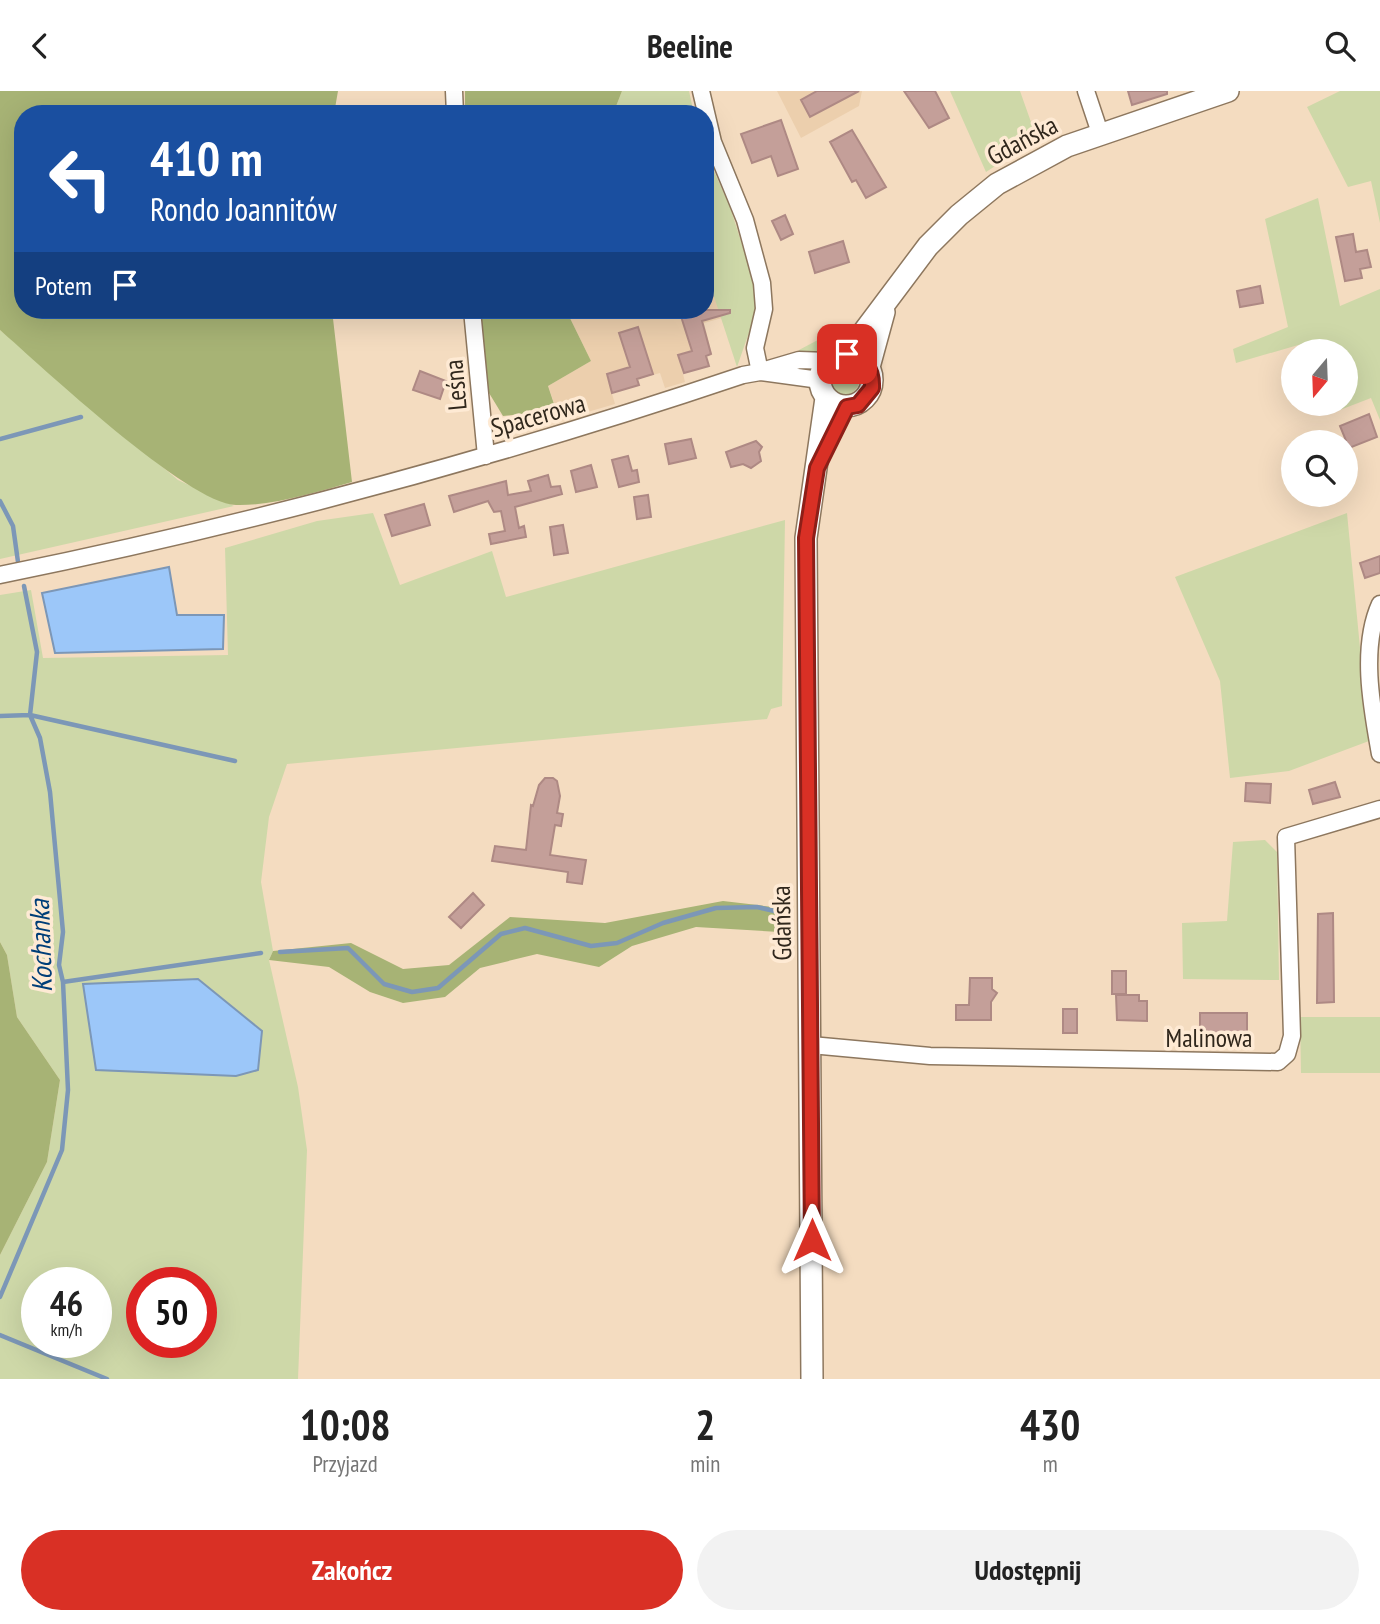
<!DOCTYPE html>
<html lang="pl">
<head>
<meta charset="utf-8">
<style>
	body { margin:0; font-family:"PT Sans Narrow",sans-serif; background:#f2f2f2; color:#222; height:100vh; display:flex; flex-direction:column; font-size:26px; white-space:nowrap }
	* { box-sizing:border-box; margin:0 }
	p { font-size:23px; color:#767676 }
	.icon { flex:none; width:38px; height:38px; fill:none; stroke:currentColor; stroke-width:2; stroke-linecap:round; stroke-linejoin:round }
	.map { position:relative; height:1288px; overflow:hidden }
	.panel { display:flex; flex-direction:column; background:#fff; flex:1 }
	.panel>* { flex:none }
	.guide { position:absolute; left:14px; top:14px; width:700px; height:214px; border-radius:28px; box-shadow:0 7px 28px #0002; background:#1a4fa0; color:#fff; overflow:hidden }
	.needle { width:46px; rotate:199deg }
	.buttons { position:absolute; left:1281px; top:248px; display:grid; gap:14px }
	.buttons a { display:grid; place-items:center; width:77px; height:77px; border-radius:50%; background:#fff; box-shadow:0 7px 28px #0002; font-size:35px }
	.speed { position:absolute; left:21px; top:1176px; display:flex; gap:14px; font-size:35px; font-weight:700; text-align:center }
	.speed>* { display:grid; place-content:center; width:91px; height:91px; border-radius:50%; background:#fff; box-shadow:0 7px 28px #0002; line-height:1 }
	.speed small { font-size:18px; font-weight:400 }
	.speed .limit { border:10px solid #d22; background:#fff; color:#111 }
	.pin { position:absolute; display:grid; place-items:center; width:60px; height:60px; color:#fff; margin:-30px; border-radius:14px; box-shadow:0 4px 10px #0006 }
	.me { position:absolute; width:77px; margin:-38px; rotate:0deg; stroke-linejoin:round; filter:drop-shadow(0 0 5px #0008) }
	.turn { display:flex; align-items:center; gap:24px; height:147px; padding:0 21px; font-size:32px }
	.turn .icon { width:91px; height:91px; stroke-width:2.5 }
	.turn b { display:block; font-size:49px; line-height:60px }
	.then { display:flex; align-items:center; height:66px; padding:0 21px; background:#0003; gap:14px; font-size:26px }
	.eta { display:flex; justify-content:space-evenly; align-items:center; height:119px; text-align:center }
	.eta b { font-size:42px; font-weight:700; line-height:49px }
	.cta { display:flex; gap:14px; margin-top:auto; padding:14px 21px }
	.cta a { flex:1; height:80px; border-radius:42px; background:#d93025; color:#fff; font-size:28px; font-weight:700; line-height:80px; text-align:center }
	.cta a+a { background:#f2f2f2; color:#222 }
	header { display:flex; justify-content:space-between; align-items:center; height:91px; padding:0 21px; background:#fff; font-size:32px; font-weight:700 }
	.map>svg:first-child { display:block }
	.built { fill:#eccfad }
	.green { fill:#ced8a8; fill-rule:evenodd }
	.forest { fill:#a7b375 }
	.water { fill:#9cc7f9; stroke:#7c97b7; stroke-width:2 }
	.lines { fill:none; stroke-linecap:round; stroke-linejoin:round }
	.stream { stroke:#7c97b7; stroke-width:4.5 }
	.building { fill:#c49f99; stroke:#ae8984; stroke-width:2 }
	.minor-casing { stroke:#8d775e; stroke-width:19 }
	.major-casing { stroke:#8d775e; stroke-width:24 }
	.minor { stroke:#fff; stroke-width:16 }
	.major { stroke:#fff; stroke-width:21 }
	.route-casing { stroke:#8d1f18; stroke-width:18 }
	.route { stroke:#d93025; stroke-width:12 }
	.labels { text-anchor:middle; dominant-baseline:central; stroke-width:7; stroke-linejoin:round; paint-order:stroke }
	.street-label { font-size:26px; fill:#30271c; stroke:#feead4 }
	.water-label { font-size:28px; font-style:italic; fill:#003e78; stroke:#feead4 }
</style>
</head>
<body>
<header><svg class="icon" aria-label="back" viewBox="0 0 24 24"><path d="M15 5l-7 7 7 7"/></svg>Beeline<svg class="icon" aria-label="search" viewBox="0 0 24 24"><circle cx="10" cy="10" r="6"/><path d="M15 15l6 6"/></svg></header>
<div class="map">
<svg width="1380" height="1288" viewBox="0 0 1380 1288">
	<rect width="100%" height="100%" fill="#f4dcc0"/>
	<path class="built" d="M 777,0 L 862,0 L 859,15 L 801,47 Z
		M 705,178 L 722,227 L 704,232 L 712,264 L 706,265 L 703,257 L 678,263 L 685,291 L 665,297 L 660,282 L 637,288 L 633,275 L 606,282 L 615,313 L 560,329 L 548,295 L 591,270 L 566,219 L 705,219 Z"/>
	<path class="green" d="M 622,0 L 689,0 L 694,23 L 613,23 Z
		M 950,0 L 1020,0 L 1037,48 L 986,81 Z
		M 1340,0 L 1380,0 L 1380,132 L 1371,90 L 1348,96 L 1307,16 Z
		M 705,60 L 730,116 L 757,200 L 754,227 L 737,276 L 705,178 Z
		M 1318,107 L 1340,215 L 1380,198 L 1380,329 L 1371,307 L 1327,324 L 1325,313 L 1346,313 L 1346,261 L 1315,261 L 1312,250 L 1236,272 L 1233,258 L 1288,236 L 1265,128 Z
		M 842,236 L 854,242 C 843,254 815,263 798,264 L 799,259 Z
		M 0,239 L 178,389 L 234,415 L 0,468 Z
		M829 289a15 15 0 1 1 30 0a15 15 0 1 1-30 0Z
		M 373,422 L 400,494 L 492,460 L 506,506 L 785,429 L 782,615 L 771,618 L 767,628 L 287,673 L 269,726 L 261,791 L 273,860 L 269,869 L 298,996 L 307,1059 L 298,1288 L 0,1288 L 0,1164 L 47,1071 L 60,989 L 17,926 L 7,864 L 0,851 L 0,504 L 31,499 L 43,567 L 228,564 L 225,457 L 317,430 ZM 37,1192 L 96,1192 L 96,1251 L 37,1251 ZM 142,1192 L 201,1192 L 201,1251 L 142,1251 Z
		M 1347,422 L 1369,650 L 1289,680 L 1230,687 L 1220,590 L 1175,486 Z
		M 1265,749 L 1277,761 L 1279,889 L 1183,888 L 1182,832 L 1227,830 L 1233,751 Z
		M 1300,926 L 1380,926 L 1380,982 L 1301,982 Z"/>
	<path class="forest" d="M 0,0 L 338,0 L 334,23 L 23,23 L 23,219 L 332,219 L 352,391 C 317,401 272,415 236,414 C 188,413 41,275 0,239 Z
		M 465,0 L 622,0 L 613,23 L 465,23 Z
		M 478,219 L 566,219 L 591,270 L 548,295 L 556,319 L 503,325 L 486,297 Z
		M 723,810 L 782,817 L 779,841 L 696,836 L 632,855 L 599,876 L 537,863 L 480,877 L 445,906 L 403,912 L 370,901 L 329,876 L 269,869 L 273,860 L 351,852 L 403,878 L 449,874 L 510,826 L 605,832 Z
		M 0,851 L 7,864 L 17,926 L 60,989 L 47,1071 L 0,1164 Z"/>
	<path class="water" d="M 169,476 L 177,524 L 224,524 L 223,558 L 55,562 L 42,502 Z
		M 198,888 L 262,940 L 258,979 L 236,985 L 96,979 L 83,893 Z"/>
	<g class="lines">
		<path class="stream" d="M 0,348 L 81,326
			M 0,410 L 13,435 L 18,471
			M 0,625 L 30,624 L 235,670
			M 280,861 L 348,857 L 384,893 L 412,901 L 438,897 L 501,843 L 525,837 L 591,855 L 617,852 L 663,832 L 716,817 L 757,816 L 783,822
			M 63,891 L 261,862
			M 0,1206 L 62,1059 L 68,999 L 63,891 L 59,874 L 63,841 L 50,701 L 40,647 L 30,624 L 37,561 L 24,495
			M 0,1244 L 107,1288"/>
	</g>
	<path class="building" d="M 817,0 L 859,0 L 810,26 L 801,9 Z
		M 904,0 L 935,0 L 949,27 L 929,37 Z
		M 1128,0 L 1167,0 L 1167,3 L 1132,14 Z
		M 781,29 L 798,78 L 778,85 L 771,65 L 752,72 L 741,43 Z
		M 852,39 L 886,96 L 866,107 L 856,89 L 852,91 L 830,51 Z
		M 785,124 L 793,143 L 781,149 L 772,130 Z
		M 1353,143 L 1356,161 L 1367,159 L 1371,176 L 1360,178 L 1362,187 L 1345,190 L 1336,146 Z
		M 843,150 L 849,171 L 815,182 L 809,161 Z
		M 1260,195 L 1263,212 L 1240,216 L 1237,200 Z
		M 679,219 L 730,219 L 730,222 L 702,230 L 711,263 L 706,265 L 709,275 L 684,282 L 678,264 L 692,260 Z
		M 638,236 L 653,283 L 637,288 L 639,294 L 612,302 L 607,283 L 630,276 L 619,242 Z
		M 420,280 L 446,290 L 440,308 L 413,299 Z
		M 1369,323 L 1377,346 L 1349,357 L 1340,335 Z
		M 691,348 L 696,367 L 669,373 L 665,353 Z
		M 756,350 L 762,356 L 759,361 L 761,370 L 751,377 L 743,373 L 731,376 L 726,361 Z
		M 628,365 L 632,380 L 637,379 L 639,391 L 619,396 L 612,369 Z
		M 591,374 L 597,396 L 576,401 L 571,380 Z
		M 548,384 L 551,396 L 560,395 L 562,403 L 515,416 L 519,437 L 524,435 L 526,446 L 491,453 L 489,443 L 505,440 L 501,420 L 494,421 L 488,410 L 454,421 L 449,405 L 506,390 L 508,404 L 531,400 L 528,390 Z
		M 648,404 L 651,426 L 637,428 L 634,406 Z
		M 424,413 L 430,434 L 392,445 L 385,424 Z
		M 563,434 L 568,462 L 554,464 L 550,436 Z
		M 1380,465 L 1380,482 L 1365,487 L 1360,472 Z
		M 545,687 L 553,687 L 557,690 L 560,705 L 557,722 L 563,723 L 561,735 L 555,734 L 550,764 L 586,769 L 582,793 L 567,791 L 568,781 L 492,770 L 495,755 L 526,759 L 531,714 L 533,715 L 539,694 Z
		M 1335,691 L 1340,706 L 1313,713 L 1309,699 Z
		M 1246,692 L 1271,693 L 1270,712 L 1245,710 Z
		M 473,802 L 484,814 L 461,837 L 449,826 Z
		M 1333,822 L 1334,911 L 1317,912 L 1318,823 Z
		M 1112,880 L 1126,880 L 1126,903 L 1112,903 Z
		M 970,887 L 992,887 L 992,898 L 997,902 L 991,911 L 991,929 L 956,929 L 956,914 L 969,914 Z
		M 1116,904 L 1139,904 L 1139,910 L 1147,910 L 1147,930 L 1117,929 Z
		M 1063,918 L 1077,918 L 1077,942 L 1063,942 Z
		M 1200,922 L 1247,922 L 1247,945 L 1200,945 Z"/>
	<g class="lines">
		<g class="minor-casing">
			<path id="minor" d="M 454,0 L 455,23
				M 701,0 L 713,51 L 745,129 L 762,192 L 764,218 L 755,257 L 760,281
				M 1086,0 L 1100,42
				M 472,219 L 486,365
				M 765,279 L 799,269 L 828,270
				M 0,484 C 251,433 500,366 743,284 L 760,281 L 820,289
				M 1380,513 C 1360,557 1372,618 1380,663
				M 811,954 L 930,965 L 1278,971 L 1287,963 L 1292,945 L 1286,746 L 1380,718"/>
		</g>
		<g class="major-casing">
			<path id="major" d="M820 289a26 26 0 1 1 52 0a26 26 0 1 1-52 0Z
				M 847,263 L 928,155 L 959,124 L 997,93 L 1067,55 L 1228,0
				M 869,276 L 884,221
				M 812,1288 L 806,447 L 826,307"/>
		</g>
		<use href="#minor" class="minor"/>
		<use href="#major" class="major"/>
	</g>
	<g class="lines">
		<g class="route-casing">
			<path id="route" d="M 812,1149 L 806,447 L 817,377 L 847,316 L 858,314 L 872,297 C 873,278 865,268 847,263"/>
		</g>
		<use href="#route" class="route"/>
	</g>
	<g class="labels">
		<g class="street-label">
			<text transform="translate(1022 49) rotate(-28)">Gdańska</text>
			<text transform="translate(455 294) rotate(-95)">Leśna</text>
			<text transform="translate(538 324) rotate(-16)">Spacerowa</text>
			<text transform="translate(781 832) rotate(-91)">Gdańska</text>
			<text x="1209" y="946">Malinowa</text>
		</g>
		<g class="water-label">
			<text transform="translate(40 855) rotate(-92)">Kochanka</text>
		</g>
	</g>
</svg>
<div class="buttons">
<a><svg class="needle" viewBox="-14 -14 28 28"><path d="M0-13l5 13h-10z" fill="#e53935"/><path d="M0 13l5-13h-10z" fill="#767676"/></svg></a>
<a><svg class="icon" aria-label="search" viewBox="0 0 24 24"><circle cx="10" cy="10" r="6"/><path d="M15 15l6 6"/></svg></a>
</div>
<div class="speed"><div>46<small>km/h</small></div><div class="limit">50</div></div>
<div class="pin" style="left:847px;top:263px;background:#d93025"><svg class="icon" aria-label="arrive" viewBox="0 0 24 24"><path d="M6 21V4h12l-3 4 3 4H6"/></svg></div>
<svg class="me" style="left:812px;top:1149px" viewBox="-20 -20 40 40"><path d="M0-17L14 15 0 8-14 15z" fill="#d93025" stroke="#fff" stroke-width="4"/></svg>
<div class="guide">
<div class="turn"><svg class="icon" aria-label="left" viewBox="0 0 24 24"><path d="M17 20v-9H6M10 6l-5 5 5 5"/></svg><div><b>410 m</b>Rondo Joannitów</div></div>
<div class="then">Potem<svg class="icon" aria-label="arrive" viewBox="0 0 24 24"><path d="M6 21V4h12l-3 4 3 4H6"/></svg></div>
</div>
</div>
<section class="panel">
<div class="eta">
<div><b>10:08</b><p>Przyjazd</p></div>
<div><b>2</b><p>min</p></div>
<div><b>430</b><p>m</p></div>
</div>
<div class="cta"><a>Zakończ</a><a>Udostępnij</a></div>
</section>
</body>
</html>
